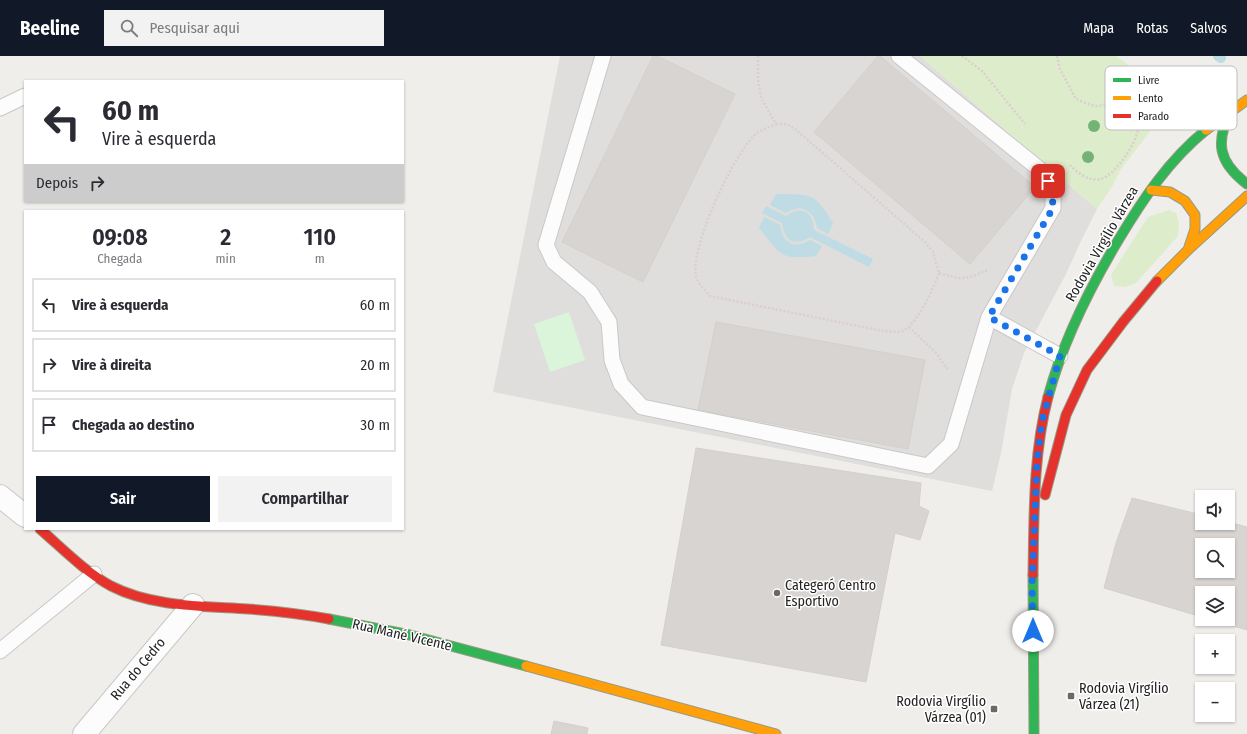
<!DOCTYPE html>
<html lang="pt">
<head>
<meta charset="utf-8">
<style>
	body { margin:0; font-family:"Fira Sans Condensed",sans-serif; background:#f2f2f3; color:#2b2b33; height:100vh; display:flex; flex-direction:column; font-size:15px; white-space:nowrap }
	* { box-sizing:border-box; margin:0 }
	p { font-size:13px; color:#7c7c81 }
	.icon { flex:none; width:22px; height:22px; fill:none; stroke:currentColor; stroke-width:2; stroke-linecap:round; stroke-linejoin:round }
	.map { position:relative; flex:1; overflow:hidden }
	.panel { position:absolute; left:24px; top:154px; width:380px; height:320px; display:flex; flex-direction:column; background:#fff; border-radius:0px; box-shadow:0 1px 3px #0004 }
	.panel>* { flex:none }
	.hud { position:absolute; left:24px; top:24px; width:380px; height:122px; border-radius:0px; box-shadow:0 1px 3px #0004; background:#fff; color:#2b2b33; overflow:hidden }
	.tools { position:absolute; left:1195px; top:434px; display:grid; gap:8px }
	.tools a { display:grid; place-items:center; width:40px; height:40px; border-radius:0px; background:#fff; box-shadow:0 1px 3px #0004; font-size:20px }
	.pin { position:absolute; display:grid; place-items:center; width:34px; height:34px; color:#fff; margin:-17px; border-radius:8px; box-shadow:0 2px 6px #0006 }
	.me { position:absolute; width:44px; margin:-22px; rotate:0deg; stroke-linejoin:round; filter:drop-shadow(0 0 3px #0008) }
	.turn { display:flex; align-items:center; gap:14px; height:84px; padding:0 12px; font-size:18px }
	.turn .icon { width:52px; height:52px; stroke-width:2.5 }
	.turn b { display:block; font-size:28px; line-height:34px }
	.then { display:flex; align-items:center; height:38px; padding:0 12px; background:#0003; gap:8px; font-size:15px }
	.eta { display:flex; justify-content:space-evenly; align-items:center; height:68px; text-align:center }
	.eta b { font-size:24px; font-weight:600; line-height:28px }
	.action { display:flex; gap:8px; margin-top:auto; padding:8px 12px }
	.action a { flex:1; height:46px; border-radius:0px; background:#111827; color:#fff; font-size:16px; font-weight:600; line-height:46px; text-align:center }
	.action a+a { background:#f2f2f3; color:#2b2b33 }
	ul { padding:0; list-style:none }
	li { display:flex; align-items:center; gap:12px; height:54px; margin:0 8px 6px; padding:0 4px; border:2px solid #e1e1e2; border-radius:0px }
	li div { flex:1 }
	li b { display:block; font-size:15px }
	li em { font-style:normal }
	header { display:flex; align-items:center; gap:24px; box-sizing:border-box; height:56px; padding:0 20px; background:#111827; color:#fff }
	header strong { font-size:19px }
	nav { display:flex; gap:22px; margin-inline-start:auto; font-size:14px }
	.search { width:280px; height:36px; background:#f2f2f3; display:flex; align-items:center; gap:10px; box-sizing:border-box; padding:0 14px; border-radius:0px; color:#7c7c81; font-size:15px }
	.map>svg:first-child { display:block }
	.residential { fill:#dfdedc }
	.grass { fill:#ddeccb }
	.park { fill:#daf5da }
	.water { fill:#bfdbe3 }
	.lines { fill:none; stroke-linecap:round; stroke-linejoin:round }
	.stream { stroke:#bfdbe3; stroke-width:10 }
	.building { fill:#d7d4d2; stroke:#d3d0cc; fill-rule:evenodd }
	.lane-casing { stroke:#c9c8c7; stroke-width:17 }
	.street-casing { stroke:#c9c8c7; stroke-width:24 }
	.fast-casing { stroke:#999a82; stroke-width:11 }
	.slow-casing { stroke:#999a82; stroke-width:11 }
	.jam-casing { stroke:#999a82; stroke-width:11 }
	.path { stroke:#dccecd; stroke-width:2.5; stroke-dasharray:2 2; stroke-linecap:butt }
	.lane { stroke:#fdfcfc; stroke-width:15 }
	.street { stroke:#fdfcfc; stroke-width:22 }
	.fast { stroke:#30b455; stroke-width:9 }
	.slow { stroke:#ff9f0a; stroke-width:9 }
	.jam { stroke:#e5322d; stroke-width:9 }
	.tree { fill:#73b476 }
	.route { stroke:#1a73e8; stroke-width:7; stroke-dasharray:0 12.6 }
	.poi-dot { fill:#6a6968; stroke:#fff; stroke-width:1.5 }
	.labels { text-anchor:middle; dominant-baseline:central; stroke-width:3; stroke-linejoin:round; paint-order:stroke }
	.street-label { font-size:14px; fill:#222; stroke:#fff }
	.poi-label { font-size:14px; fill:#222; stroke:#fff; text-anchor:start }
	.key { fill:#fff; stroke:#bdbdbd; stroke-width:1 }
	.key-label { font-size:11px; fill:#222 }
</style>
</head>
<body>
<header>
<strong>Beeline</strong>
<div class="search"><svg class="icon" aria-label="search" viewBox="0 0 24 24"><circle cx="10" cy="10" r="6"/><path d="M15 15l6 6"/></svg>Pesquisar aqui</div>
<nav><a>Mapa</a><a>Rotas</a><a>Salvos</a></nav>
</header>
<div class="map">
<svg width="1247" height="678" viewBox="0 0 1247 678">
	<rect width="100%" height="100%" fill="#f0eeeb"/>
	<path class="residential" d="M 560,0 L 920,0 L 1097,153 L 1081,185 L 1066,218 L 1024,297 L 1012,333 L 1001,397 L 992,435 L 493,336 Z"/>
	<path class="grass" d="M 920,0 L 1116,0 L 1174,42 L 1169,51 L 1121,113 L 1113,129 L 1097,153 Z
		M 1169,154 L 1176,157 L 1179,166 L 1178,180 L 1136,227 L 1125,231 L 1114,230 L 1111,219 L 1148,161 Z"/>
	<path class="park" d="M 569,256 L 585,304 L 550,316 L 534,268 Z"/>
	<path class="water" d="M 776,138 C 811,139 814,135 833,167 L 828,178 L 817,172 C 815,155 801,146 786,157 L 770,149 Z
		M 766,150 L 786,160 C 801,149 813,155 814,174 L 873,203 L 869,211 L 810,181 C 795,191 784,185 782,167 L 762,157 Z
		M 764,161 L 780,169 C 782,187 795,194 810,184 L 822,190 L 816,200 C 779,204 781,199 759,172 Z"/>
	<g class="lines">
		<path class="stream" d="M 1218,0 L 1221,2"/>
	</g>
	<path class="building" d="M 653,0 L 657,0 L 735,38 L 643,226 L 562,186 Z
		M 878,0 L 880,0 L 1035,131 L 970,208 L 814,76 Z
		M 716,266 L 925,304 L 908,393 L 698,354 Z
		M 696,392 L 921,427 L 919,450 L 929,455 L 920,484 L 895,477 L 866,626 L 661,589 Z
		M 1132,442 L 1202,459 L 1202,467 L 1228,466 L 1247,471 L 1247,574 L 1209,563 L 1228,563 L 1228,537 L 1202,537 L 1202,561 L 1104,532 L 1116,487 ZM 1202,489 L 1228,489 L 1228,515 L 1202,515 Z
		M 554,665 L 588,672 L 587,678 L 551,678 Z"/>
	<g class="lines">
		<g class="lane-casing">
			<path id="lane" d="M 603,0 L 546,189 L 554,206 L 590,236 L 609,266 L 612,304 L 621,328 L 642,351 L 928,410 L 951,388 L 989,261 L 1053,152 L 1053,133 L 1043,116 L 899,0
				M 0,52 L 25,40
				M 989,261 L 1060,300
				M 0,595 L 94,518"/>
		</g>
		<g class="street-casing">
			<path id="street" d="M 0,440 L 25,460
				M 84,678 L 193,549"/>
		</g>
		<g class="fast-casing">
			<path id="fast" d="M 1231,54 C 1215,86 1218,106 1247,128
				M 1048,341 C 1063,285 1089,233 1119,183 C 1143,143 1169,104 1206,74
				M 1033,519 L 1034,678
				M 329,563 L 410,579 L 526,610"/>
		</g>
		<g class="slow-casing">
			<path id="slow" d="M 1206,74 L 1247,44
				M 1151,134 L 1170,136 L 1185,145 L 1195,159 L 1195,173 L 1188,194
				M 1157,225 L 1188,194 L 1247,140
				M 526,610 L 776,678"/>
		</g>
		<g class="jam-casing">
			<path id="jam" d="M 1045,439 L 1066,359 L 1087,314 L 1123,266 L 1157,225
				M 40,473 C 63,493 84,515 111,530 C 152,551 203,550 248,553 C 275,555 302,558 329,563
				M 1033,519 C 1034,461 1033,398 1048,341"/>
		</g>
		<path class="path" d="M 758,0 L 758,24 L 761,42 L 776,68
			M 962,0 L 982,15 L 1025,68
			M 1057,0 L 1060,13 L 1076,43 C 1082,45 1091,50 1097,50 C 1108,49 1118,41 1129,48 C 1136,53 1140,65 1138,73 C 1136,88 1115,119 1101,123 C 1089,126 1076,116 1069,108
			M 776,68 L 786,68 L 794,72 L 925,186 L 933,196 L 939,217 C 933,233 916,273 899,276 C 894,276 888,275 883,275 L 710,240 C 706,235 699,229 697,223 C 686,198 735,94 757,77 C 763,73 770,71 776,68 Z
			M 939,217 C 964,224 964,224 988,214
			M 909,271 L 937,298 L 946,312 L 948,313"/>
		<use href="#lane" class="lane"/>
		<use href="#street" class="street"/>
		<use href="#fast" class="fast"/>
		<use href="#slow" class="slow"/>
		<use href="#jam" class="jam"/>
	</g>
	<g class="tree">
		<circle cx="1094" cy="70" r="6"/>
		<circle cx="1088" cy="101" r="6"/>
	</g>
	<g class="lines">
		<path class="route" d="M 1033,575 L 1032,530 L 1037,406 L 1042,365 L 1060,300 L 989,261 L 1053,152 L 1052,133 L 1048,125"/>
	</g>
	<g class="poi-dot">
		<circle cx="777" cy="537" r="4"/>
		<rect x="1067" y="636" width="8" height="8" rx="2"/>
		<rect x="990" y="649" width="8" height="8" rx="2"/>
	</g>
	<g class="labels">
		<g class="street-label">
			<text transform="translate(1102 188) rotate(-60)">Rodovia Virgílio Várzea</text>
			<text transform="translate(402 579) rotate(13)">Rua Mané Vicente</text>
			<text transform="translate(138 613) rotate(-50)">Rua do Cedro</text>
		</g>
		<g class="poi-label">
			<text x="785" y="529">Categeró Centro<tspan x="785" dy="16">Esportivo</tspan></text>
			<text x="1079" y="632">Rodovia Virgílio<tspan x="1079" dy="16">Várzea (21)</tspan></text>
			<text x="986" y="645" text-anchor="end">Rodovia Virgílio<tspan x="986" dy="16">Várzea (01)</tspan></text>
		</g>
	</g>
	<rect x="1105" y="10" width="132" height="64" rx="6" class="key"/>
	<rect x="1113" y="22" width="18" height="4" fill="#30b455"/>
	<rect x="1113" y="40" width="18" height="4" fill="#ff9f0a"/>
	<rect x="1113" y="58" width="18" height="4" fill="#e5322d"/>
	<g class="key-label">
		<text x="1138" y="28">Livre</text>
		<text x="1138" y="46">Lento</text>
		<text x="1138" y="64">Parado</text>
	</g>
</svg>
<div class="tools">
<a><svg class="icon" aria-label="sound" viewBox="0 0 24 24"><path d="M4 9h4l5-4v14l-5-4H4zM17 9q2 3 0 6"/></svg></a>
<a><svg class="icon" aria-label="search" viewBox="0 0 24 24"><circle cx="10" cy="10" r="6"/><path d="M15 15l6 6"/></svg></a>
<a><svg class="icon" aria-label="layers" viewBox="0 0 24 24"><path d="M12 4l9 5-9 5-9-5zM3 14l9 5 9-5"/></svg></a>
<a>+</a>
<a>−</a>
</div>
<div class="pin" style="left:1048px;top:125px;background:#d93025"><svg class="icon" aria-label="arrive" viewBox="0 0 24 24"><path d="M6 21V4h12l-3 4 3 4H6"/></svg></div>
<svg class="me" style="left:1033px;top:575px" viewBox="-20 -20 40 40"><circle r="19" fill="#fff"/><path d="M0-13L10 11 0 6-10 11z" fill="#1a73e8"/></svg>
<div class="hud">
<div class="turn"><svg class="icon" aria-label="left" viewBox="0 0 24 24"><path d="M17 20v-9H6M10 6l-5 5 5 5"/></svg><div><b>60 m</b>Vire à esquerda</div></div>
<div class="then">Depois<svg class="icon" aria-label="right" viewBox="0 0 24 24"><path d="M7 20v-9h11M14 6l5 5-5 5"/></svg></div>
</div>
<section class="panel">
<div class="eta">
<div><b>09:08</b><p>Chegada</p></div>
<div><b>2</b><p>min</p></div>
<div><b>110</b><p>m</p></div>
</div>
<ul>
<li><svg class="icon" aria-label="left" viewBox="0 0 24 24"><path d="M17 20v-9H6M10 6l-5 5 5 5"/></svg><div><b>Vire à esquerda</b></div><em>60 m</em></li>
<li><svg class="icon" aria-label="right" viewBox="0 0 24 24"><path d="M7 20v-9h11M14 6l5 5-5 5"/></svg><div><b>Vire à direita</b></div><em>20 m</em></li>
<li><svg class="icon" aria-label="arrive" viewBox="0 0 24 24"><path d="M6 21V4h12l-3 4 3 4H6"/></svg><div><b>Chegada ao destino</b></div><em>30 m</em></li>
</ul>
<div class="action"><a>Sair</a><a>Compartilhar</a></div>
</section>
</div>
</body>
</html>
